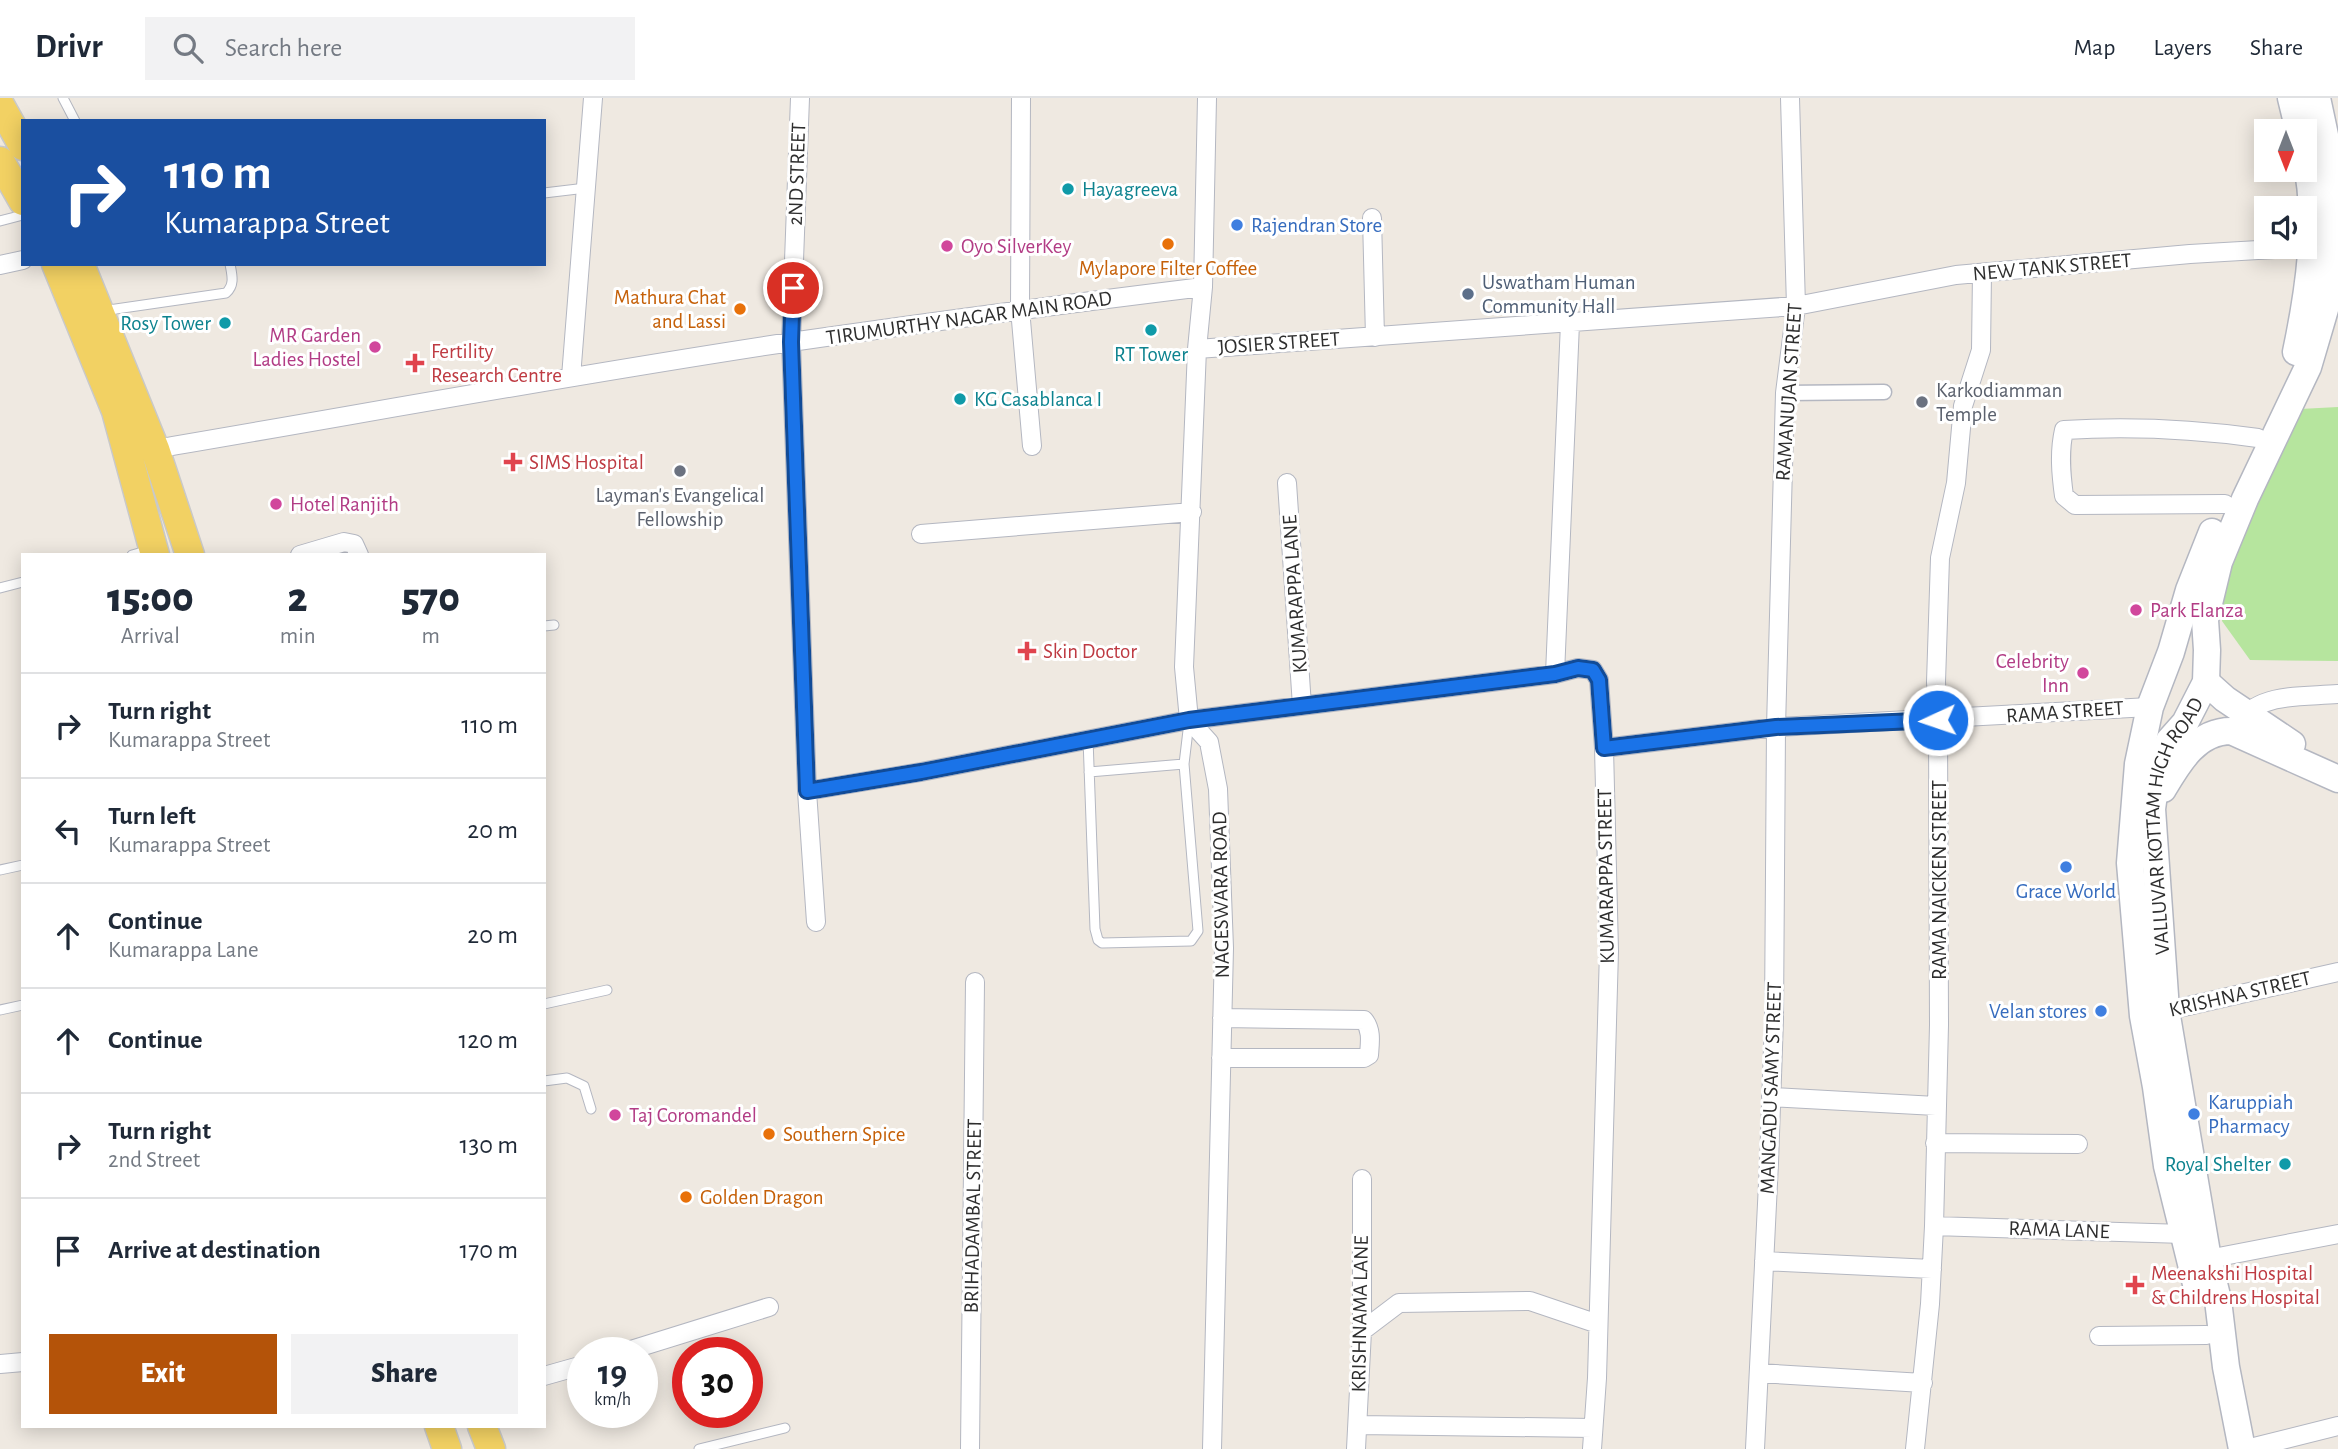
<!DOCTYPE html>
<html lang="en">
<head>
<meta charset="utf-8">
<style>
	body { margin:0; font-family:"Alegreya Sans",sans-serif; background:#f2f2f3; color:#1f2937; height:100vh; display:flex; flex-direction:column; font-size:26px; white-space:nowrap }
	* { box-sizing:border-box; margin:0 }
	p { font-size:23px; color:#747a83 }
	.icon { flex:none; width:38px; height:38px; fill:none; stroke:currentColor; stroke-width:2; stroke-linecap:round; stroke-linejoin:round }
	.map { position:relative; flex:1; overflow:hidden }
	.panel { position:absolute; left:21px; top:455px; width:525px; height:875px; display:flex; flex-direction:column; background:#fff; border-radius:0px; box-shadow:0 4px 18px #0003 }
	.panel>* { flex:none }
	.hud { position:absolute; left:21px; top:21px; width:525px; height:147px; border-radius:0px; box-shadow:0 4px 18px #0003; background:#1a4fa0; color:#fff; overflow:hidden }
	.needle { width:46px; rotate:180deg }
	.controls { position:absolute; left:2254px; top:21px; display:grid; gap:14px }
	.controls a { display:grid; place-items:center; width:63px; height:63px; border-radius:0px; background:#fff; box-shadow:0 4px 18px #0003; font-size:35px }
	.speed { position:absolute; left:567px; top:1239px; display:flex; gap:14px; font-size:35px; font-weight:700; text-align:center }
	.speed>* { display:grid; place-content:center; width:91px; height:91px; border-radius:50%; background:#fff; box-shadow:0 4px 18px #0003; line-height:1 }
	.speed small { font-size:18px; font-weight:400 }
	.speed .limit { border:10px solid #d22; background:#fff; color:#111 }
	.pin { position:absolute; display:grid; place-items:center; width:60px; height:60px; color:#fff; margin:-30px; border:4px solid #fff; border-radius:50%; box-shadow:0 2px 7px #0007 }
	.me { position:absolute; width:77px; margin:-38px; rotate:267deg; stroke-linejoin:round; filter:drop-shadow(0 0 5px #0008) }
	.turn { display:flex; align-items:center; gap:24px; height:147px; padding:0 28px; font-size:32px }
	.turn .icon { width:91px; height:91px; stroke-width:2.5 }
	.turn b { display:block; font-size:49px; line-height:60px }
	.eta { display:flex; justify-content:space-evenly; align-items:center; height:119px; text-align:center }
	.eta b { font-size:42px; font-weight:800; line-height:49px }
	.action { display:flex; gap:14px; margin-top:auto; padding:14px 28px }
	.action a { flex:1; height:80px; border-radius:0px; background:#b45309; color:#fff; font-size:28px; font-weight:800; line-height:80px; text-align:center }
	.action a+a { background:#f2f2f3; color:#1f2937 }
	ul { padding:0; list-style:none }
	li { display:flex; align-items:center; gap:21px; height:105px; padding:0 28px; border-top:2px solid #e0e1e3 }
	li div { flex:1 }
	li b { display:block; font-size:26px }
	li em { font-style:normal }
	header { display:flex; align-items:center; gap:42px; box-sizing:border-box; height:98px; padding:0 35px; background:#fff; border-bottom:2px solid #e0e1e3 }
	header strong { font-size:33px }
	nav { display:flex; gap:38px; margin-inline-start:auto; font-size:24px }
	.search { width:490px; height:63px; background:#f2f2f3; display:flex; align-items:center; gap:18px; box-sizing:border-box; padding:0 24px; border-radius:0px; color:#747a83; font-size:26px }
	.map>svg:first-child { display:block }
	.green { fill:#b6e59e }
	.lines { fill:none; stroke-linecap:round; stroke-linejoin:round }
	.service-casing { stroke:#b4b7c1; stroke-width:11 }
	.pedestrian-casing { stroke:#b4b7c1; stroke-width:17 }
	.minor-casing { stroke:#b4b7c1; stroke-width:20 }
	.secondary-casing { stroke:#b4b7c1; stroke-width:29 }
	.primary-casing { stroke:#c9c9c9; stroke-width:31 }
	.service { stroke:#fff; stroke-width:9 }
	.pedestrian { stroke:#fff; stroke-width:14 }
	.minor { stroke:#fff; stroke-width:18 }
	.secondary { stroke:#fff; stroke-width:26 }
	.primary { stroke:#f2d163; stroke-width:28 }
	.route-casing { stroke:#114b97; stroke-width:18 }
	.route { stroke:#1a73e8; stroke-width:12 }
	.culture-dot { fill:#0f9aa8; stroke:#fff; stroke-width:2.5 }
	.shop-dot { fill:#3f7fe0; stroke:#fff; stroke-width:2.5 }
	.food-dot { fill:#e8710a; stroke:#fff; stroke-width:2.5 }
	.hotel-dot { fill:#d1479c; stroke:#fff; stroke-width:2.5 }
	.service-dot { fill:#5c6f8a; stroke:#fff; stroke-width:2.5 }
	.health-dot { fill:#e0444e; stroke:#fff; stroke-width:2.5 }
	.worship-dot { fill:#6b7280; stroke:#fff; stroke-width:2.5 }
	.labels { text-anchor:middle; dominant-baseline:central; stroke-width:6; stroke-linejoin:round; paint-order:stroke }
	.street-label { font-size:21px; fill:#2e2e2e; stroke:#fff }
	.culture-label { font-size:21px; fill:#0d838f; stroke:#fff; text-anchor:start }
	.shop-label { font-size:21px; fill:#366cbe; stroke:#fff; text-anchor:start }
	.hotel-label { font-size:21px; fill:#b23c85; stroke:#fff; text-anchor:start }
	.food-label { font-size:21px; fill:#c56008; stroke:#fff; text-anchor:start }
	.service-label { font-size:21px; fill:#4e5e75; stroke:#fff; text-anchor:start }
	.health-label { font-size:21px; fill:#be3a42; stroke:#fff; text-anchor:start }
	.worship-label { font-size:21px; fill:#5b616d; stroke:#fff; text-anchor:start }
</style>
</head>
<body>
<header>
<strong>Drivr</strong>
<div class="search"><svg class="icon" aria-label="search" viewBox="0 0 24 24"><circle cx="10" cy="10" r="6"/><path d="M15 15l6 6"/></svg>Search here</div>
<nav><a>Map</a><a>Layers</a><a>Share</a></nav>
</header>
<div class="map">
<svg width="2338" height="1351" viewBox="0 0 2338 1351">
	<rect width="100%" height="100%" fill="#efe9e1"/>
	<path class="green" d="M 2338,309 L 2338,563 L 2250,562 L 2222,523 L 2224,471 L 2300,311 Z"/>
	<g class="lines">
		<g class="service-casing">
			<path id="service" d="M 63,0 L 75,23
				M 544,95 L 586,90
				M 0,123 L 23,117
				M 102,213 L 226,195 C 235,187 232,177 230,166
				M 132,457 L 150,452
				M 0,490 L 23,484
				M 544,528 L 554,527
				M 1088,641 L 1095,831 L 1098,842 L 1102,845 L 1191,843 L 1198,833 L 1184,666 L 1189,624
				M 1089,674 L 1184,666
				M 0,772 L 23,767
				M 544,906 L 607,892
				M 0,912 L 23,907
				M 544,983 L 567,980 L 584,988 L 591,1011
				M 699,1351 L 785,1330"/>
		</g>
		<g class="pedestrian-casing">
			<path id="pedestrian" d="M 1785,295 L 1884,294"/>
		</g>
		<g class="minor-casing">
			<path id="minor" d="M 800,0 L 791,244 L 807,693 L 816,824
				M 1021,0 L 1020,211 L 1032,348
				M 1207,0 L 1203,189 L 1197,251 L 1184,569 L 1189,622 L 1209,644 L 1218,691 L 1224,850 L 1212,1351
				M 1372,120 L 1375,239
				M 0,167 L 23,162
				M 1197,251 L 1796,208 L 1956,177 L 2190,156 L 2311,149
				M 571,279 L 593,0
				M 155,351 C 367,315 578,276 791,244 C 928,224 1065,206 1203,189
				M 1287,385 L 1302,608
				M 2225,406 L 2075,407 L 2064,398 C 2061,376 2059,354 2064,332 C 2129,328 2193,331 2258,340
				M 921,436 L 1192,414
				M 300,457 L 344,444 L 354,446 L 359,457
				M 1555,576 L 1570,225
				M 2240,622 C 2263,594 2305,599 2338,596
				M 1604,650 L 1776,629 L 2150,609
				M 807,693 L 921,674 L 1189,622 L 1555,576 L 1578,570 L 1593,572 L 1599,582 L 1604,650 L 1609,853 L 1597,1280 L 1592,1351
				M 2157,915 L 2338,874
				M 1221,960 L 1364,960 L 1369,957 C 1370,944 1372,932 1364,922 L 1222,920
				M 1771,999 L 1936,1008
				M 1935,1045 L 2078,1046
				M 1934,1128 L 2184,1136
				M 2208,1161 L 2338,1136
				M 1764,1163 L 1932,1171
				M 1362,1233 L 1399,1205 L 1530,1203 L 1598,1226
				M 2099,1238 L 2207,1237
				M 621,1255 L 769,1209
				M 0,1266 L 23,1264
				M 1759,1275 L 1923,1285
				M 544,1278 L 583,1267
				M 1358,1327 L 1593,1330
				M 970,1351 L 975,884
				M 1356,1351 L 1362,1233 L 1362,1081
				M 1755,1351 L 1769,1065 L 1774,921 L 1776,629 L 1785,295 L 1796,208 L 1790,0
				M 1915,1351 L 1930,1206 L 1934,1128 L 1939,927 L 1938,622 L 1936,584 L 1940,460 L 1956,385 L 1963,308 L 1981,252 L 1982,175
				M 2246,1351 L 2338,1328"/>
		</g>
		<g class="secondary-casing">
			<g id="secondary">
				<path d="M 2291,0 L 2299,33"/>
				<path d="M 2296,254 C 2309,192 2320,120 2305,58"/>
				<path d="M 2206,584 L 2225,601 L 2292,646"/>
				<path d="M 2163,691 C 2179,664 2197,633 2231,633 L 2338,681"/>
				<path d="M 2196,1186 L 2167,1068 L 2156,989 L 2143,918 L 2130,765 L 2138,666 L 2150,609 L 2171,554 L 2189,492 L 2212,434"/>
				<path id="s1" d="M 2242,1351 L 2226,1269 L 2218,1202 L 2208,1161 L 2166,912 L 2152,711 L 2157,674 L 2169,643 L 2185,625 L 2206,584 L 2207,552 L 2205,522 L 2219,464 L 2245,401 L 2308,269 L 2328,201 L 2336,134 L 2332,70 L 2317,0"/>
			</g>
		</g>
		<g class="primary-casing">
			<path id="primary" d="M 0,7 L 23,48
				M 0,63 L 23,103
				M 56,166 L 116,313 L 155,457
				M 80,166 L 155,351 L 190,457
				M 439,1328 L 447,1351
				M 482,1328 L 491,1351"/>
		</g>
		<use href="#service" class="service"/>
		<use href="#pedestrian" class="pedestrian"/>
		<use href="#minor" class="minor"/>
		<use href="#secondary" class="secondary"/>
		<use href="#primary" class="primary"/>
	</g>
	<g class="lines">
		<g class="route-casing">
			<path id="route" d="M 793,190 L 791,244 L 807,693 L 921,674 L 1189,622 L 1555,576 L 1578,570 L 1593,572 L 1599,582 L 1604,650 L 1776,629 L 1938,622"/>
		</g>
		<use href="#route" class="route"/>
	</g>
	<g class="culture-dot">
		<circle cx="1068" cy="91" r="7"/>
		<circle cx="225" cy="225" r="7"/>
		<circle cx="1151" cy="232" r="7"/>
		<circle cx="960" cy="301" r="7"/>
		<circle cx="2285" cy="1066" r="7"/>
	</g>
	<g class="shop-dot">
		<circle cx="1237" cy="127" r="7"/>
		<circle cx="2066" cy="769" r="7"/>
		<circle cx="2101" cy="913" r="7"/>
		<circle cx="2194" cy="1016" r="7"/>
	</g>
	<g class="food-dot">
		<circle cx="1168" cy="146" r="7"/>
		<circle cx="740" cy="211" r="7"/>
		<circle cx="769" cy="1036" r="7"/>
		<circle cx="686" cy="1099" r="7"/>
	</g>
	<g class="hotel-dot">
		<circle cx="947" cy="148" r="7"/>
		<circle cx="375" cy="249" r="7"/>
		<circle cx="276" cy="406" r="7"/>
		<circle cx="2136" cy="512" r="7"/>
		<circle cx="2083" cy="575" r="7"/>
		<circle cx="615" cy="1017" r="7"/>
	</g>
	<circle class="service-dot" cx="1468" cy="196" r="7"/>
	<g class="health-dot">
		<path d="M411.5 254.5h7v7h7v7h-7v7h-7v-7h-7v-7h7z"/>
		<path d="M509.5 353.5h7v7h7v7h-7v7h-7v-7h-7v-7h7z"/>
		<path d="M1023.5 542.5h7v7h7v7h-7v7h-7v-7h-7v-7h7z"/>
		<path d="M2131.5 1176.5h7v7h7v7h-7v7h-7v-7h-7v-7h7z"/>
	</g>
	<g class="worship-dot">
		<circle cx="1922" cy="304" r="7"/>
		<circle cx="680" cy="373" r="7"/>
	</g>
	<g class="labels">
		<g class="street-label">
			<text transform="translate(797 76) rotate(-88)">2ND STREET</text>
			<text transform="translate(2052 169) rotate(-5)">NEW TANK STREET</text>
			<text transform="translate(969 220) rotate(-8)">TIRUMURTHY NAGAR MAIN ROAD</text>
			<text transform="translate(1279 245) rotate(-4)">JOSIER STREET</text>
			<text transform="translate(1789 294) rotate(-86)">RAMANUJAN STREET</text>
			<text transform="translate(1295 496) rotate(-94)">KUMARAPPA LANE</text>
			<text transform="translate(2065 614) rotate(-4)">RAMA STREET</text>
			<text stroke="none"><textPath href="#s1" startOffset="635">VALLUVAR KOTTAM HIGH ROAD</textPath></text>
			<text transform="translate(1606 778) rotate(-91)">KUMARAPPA STREET</text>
			<text transform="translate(1939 782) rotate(-90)">RAMA NAICKEN STREET</text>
			<text transform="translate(1221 797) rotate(-91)">NAGESWARA ROAD</text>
			<text transform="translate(2240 896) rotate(-13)">KRISHNA STREET</text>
			<text transform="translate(1771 990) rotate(-88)">MANGADU SAMY STREET</text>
			<text transform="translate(973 1118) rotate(-89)">BRIHADAMBAL STREET</text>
			<text transform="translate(2059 1132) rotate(2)">RAMA LANE</text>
			<text transform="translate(1360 1216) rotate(-89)">KRISHNAMA LANE</text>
		</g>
		<g class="culture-label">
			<text x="1082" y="91">Hayagreeva</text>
			<text x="211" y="225" text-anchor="end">Rosy Tower</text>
			<text x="1151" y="256" text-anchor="middle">RT Tower</text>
			<text x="974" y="301">KG Casablanca I</text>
			<text x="2271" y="1066" text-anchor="end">Royal Shelter</text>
		</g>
		<g class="shop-label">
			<text x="1251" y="127">Rajendran Store</text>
			<text x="2066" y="793" text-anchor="middle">Grace World</text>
			<text x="2087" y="913" text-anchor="end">Velan stores</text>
			<text x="2208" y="1004">Karuppiah<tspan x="2208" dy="24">Pharmacy</tspan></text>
		</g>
		<g class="hotel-label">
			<text x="961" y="148">Oyo SilverKey</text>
			<text x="361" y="237" text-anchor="end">MR Garden<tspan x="361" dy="24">Ladies Hostel</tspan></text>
			<text x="290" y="406">Hotel Ranjith</text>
			<text x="2150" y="512">Park Elanza</text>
			<text x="2069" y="563" text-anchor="end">Celebrity<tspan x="2069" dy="24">Inn</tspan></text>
			<text x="629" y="1017">Taj Coromandel</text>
		</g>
		<g class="food-label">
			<text x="1168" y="170" text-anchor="middle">Mylapore Filter Coffee</text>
			<text x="726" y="199" text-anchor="end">Mathura Chat<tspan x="726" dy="24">and Lassi</tspan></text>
			<text x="783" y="1036">Southern Spice</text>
			<text x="700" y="1099">Golden Dragon</text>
		</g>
		<g class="service-label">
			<text x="1482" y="184">Uswatham Human<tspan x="1482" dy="24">Community Hall</tspan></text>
		</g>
		<g class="health-label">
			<text x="431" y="253">Fertility<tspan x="431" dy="24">Research Centre</tspan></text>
			<text x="529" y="364">SIMS Hospital</text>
			<text x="1043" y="553">Skin Doctor</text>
			<text x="2151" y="1175">Meenakshi Hospital<tspan x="2151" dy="24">&amp; Childrens Hospital</tspan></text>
		</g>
		<g class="worship-label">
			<text x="1936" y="292">Karkodiamman<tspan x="1936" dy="24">Temple</tspan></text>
			<text x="680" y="397" text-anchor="middle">Layman's Evangelical<tspan x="680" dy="24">Fellowship</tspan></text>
		</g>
	</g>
</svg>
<div class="controls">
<a><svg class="needle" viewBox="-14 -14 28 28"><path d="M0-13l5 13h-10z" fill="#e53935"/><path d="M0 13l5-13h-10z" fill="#747a83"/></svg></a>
<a><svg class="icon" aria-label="sound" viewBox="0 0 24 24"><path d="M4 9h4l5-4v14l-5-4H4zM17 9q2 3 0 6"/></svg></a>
</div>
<div class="speed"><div>19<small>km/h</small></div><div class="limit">30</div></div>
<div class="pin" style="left:793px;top:190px;background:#d93025"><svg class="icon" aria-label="arrive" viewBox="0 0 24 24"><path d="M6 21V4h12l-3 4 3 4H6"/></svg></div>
<svg class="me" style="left:1938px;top:622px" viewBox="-20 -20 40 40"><circle r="17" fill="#1a73e8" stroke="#fff" stroke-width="3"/><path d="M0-11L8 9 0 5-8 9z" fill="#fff"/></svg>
<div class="hud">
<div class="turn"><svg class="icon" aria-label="right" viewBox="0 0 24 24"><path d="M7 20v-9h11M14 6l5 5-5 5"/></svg><div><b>110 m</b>Kumarappa Street</div></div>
</div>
<section class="panel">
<div class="eta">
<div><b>15:00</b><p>Arrival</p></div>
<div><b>2</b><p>min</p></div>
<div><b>570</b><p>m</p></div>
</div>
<ul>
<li><svg class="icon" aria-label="right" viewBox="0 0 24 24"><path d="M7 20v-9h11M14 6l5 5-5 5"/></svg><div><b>Turn right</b><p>Kumarappa Street</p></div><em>110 m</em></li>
<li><svg class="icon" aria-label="left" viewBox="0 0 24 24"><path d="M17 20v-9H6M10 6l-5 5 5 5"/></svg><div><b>Turn left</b><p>Kumarappa Street</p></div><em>20 m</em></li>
<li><svg class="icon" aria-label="ahead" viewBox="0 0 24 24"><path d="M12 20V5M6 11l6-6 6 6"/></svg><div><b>Continue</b><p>Kumarappa Lane</p></div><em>20 m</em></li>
<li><svg class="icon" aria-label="ahead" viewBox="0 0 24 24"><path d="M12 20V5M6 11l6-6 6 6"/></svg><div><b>Continue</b></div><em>120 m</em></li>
<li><svg class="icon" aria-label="right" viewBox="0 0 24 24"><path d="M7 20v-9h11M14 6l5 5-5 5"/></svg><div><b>Turn right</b><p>2nd Street</p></div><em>130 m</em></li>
<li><svg class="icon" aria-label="arrive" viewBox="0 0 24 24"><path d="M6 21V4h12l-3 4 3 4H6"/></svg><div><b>Arrive at destination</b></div><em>170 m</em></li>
</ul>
<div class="action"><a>Exit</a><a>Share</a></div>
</section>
</div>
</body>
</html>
